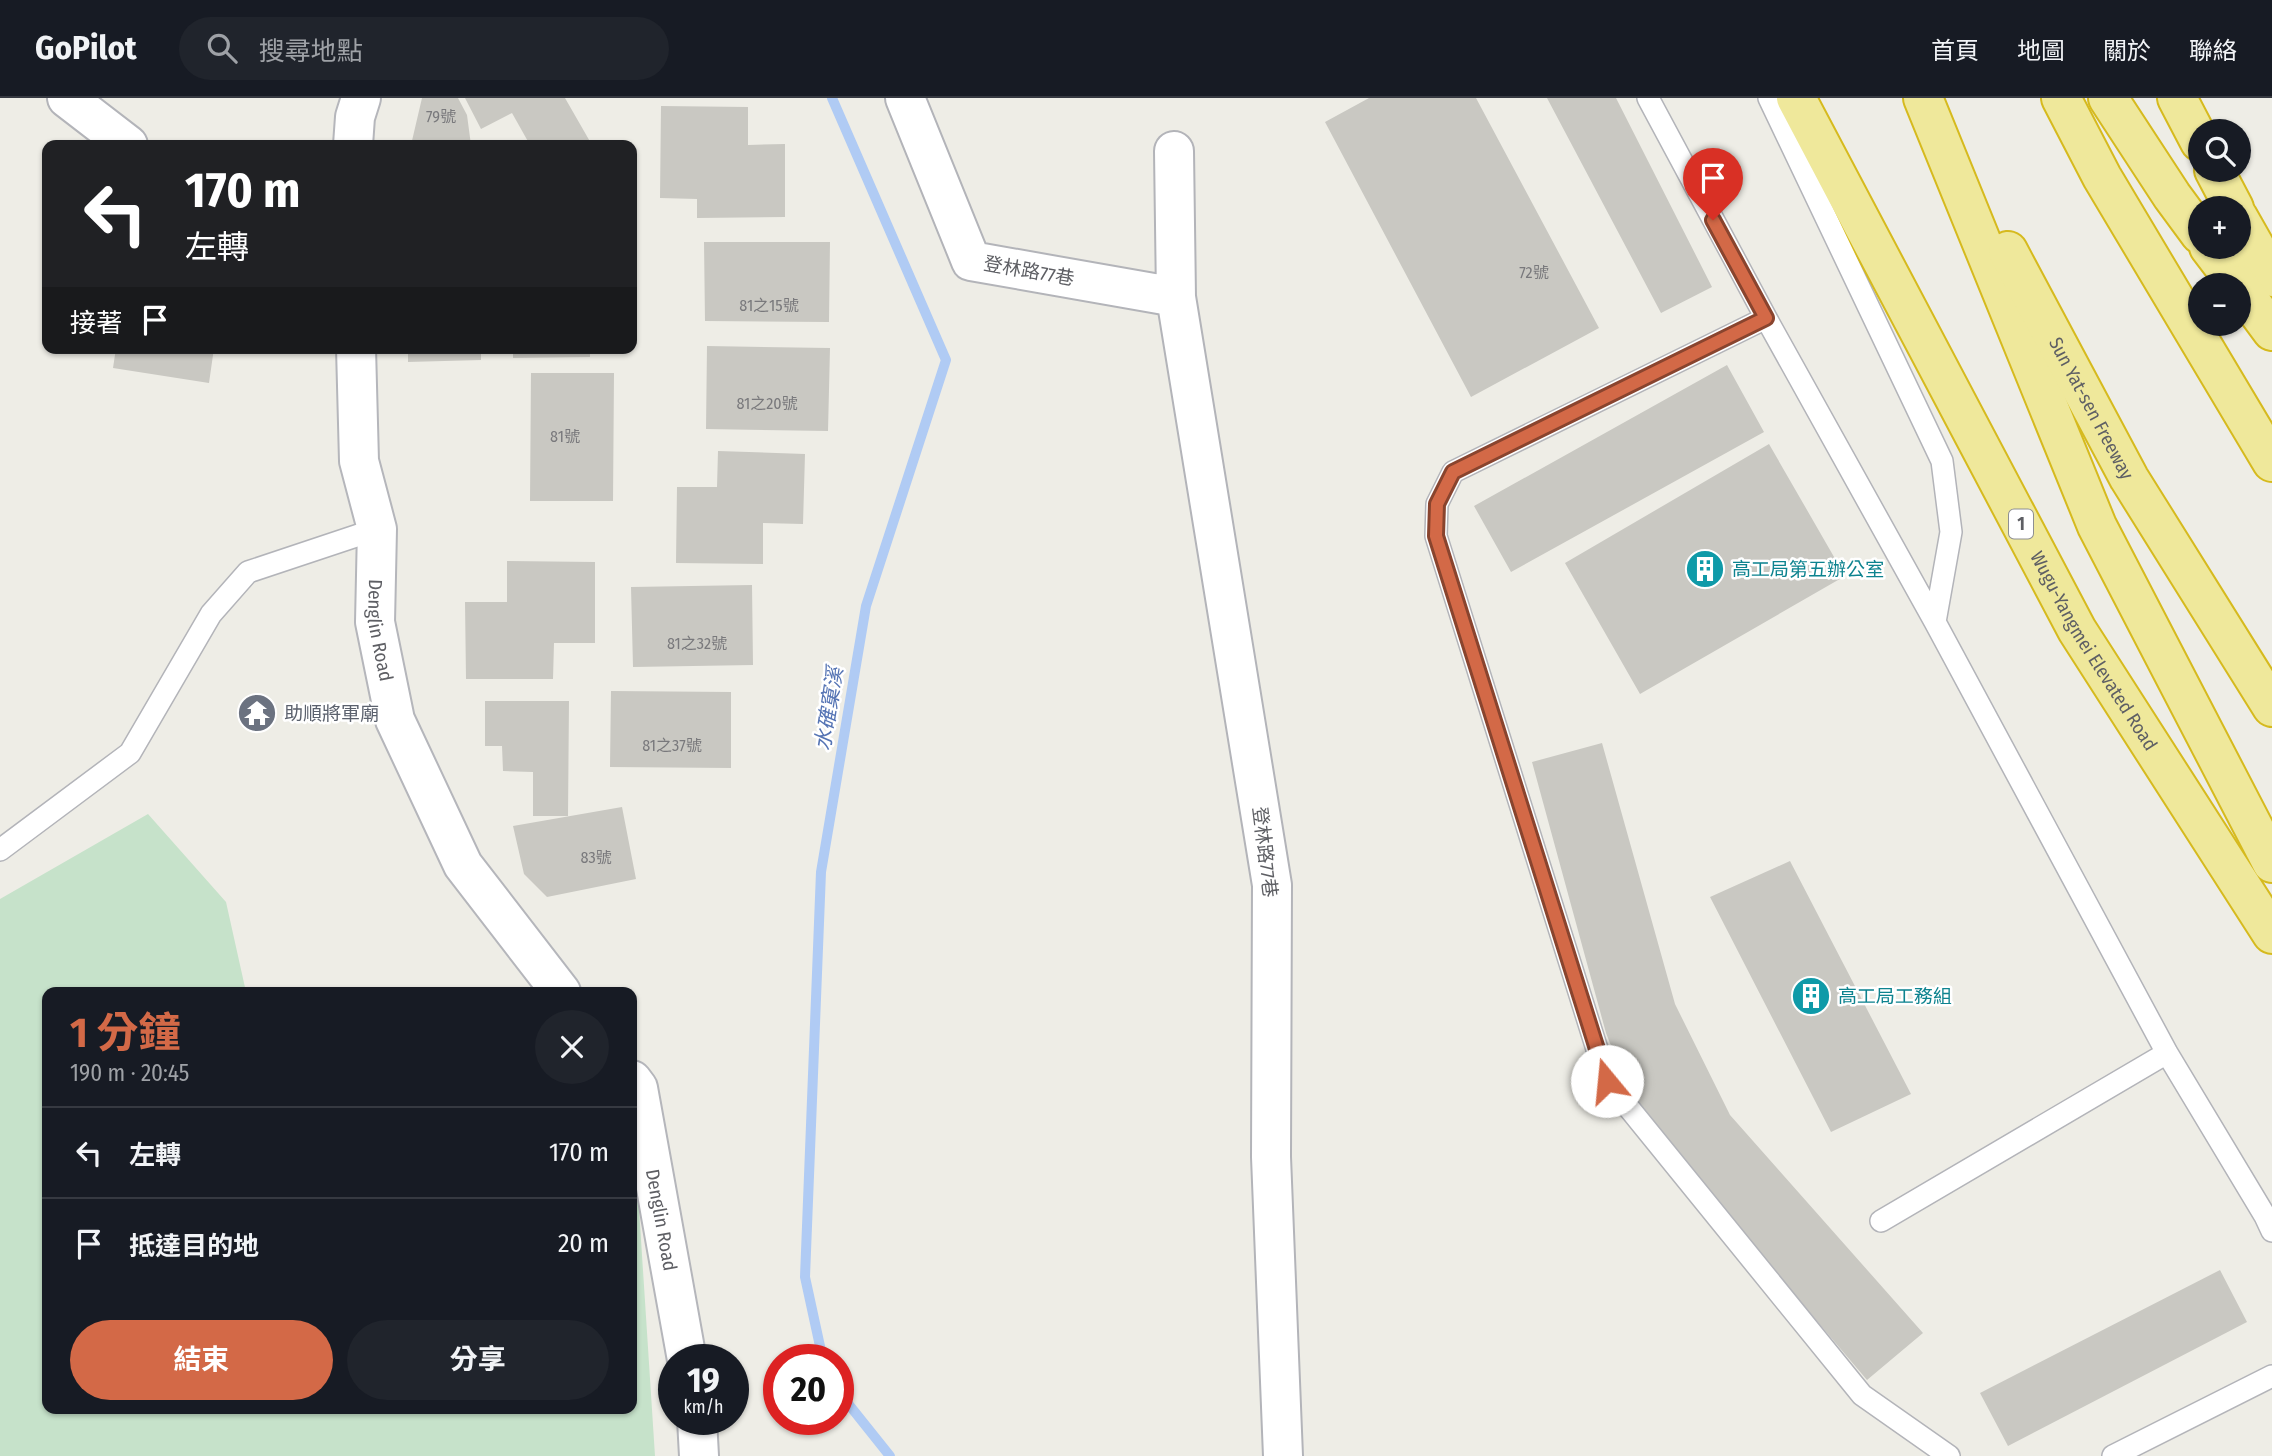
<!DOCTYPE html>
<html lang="zh-TW">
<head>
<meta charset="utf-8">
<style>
	body { margin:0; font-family:"Fira Sans Condensed","Noto Sans TC",sans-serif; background:#20242c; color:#f1f3f6; height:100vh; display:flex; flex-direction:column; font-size:26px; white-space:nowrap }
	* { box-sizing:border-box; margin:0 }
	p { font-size:23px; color:#9ea1a6 }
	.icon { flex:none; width:38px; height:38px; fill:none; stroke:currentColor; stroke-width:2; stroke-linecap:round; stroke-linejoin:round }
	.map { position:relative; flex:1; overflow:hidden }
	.drawer { position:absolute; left:42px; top:889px; width:595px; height:427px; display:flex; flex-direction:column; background:#171b24; border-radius:14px; box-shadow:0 2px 5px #0004 }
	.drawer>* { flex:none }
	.top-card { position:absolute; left:42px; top:42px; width:595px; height:214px; border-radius:14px; box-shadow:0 2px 5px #0004; background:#202124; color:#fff; overflow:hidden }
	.buttons { position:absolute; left:2188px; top:21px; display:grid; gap:14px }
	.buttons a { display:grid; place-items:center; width:63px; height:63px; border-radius:50%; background:#171b24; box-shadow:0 2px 5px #0004; font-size:35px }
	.speed { position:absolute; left:658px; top:1246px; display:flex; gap:14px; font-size:35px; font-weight:700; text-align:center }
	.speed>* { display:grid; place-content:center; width:91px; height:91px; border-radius:50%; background:#171b24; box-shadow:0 2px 5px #0004; line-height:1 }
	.speed small { font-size:18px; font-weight:400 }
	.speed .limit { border:10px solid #d22; background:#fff; color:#111 }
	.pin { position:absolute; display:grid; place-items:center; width:60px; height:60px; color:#fff; margin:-72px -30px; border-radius:50% 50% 50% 0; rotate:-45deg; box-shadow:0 0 7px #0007 }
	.pin .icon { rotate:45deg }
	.me { position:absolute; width:77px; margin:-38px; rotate:343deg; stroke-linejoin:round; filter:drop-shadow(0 0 5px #0008) }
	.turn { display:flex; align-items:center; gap:24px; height:147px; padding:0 28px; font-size:32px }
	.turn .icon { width:91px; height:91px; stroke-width:2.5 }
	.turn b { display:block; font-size:49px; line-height:60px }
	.then { display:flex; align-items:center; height:66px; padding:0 28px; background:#0003; gap:14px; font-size:26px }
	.round { display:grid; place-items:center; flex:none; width:74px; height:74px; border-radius:37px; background:#20242c }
	.overview { display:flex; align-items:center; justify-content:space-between; height:119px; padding:0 28px }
	h1 { font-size:42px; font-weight:700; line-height:52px; color:#d36947 }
	.cta { display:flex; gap:14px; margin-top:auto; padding:14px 28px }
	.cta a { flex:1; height:80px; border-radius:42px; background:#d36947; color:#fff; font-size:28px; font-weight:700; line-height:80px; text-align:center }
	.cta a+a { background:#20242c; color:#f1f3f6 }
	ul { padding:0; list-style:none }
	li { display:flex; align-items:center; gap:21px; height:91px; padding:0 28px; border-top:2px solid #363941 }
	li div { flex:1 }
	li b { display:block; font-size:26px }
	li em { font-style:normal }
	header { display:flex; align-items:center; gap:42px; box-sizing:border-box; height:98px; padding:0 35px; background:#171b24; border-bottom:2px solid #363941 }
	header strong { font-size:33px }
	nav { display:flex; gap:38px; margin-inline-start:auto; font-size:24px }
	.search { width:490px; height:63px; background:#20242c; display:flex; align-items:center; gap:18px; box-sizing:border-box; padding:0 24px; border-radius:38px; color:#9ea1a6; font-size:26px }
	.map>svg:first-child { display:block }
	.green { fill:#c6e2ca }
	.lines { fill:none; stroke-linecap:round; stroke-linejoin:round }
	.stream { stroke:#b0cbf4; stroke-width:10 }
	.building { fill:#c9c8c2 }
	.lane-casing { stroke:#b3b4b9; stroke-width:24 }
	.street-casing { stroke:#b3b4b9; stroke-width:42 }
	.secondary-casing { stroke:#b5b6bb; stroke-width:42 }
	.highway-casing { stroke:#d6ba1e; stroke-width:42 }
	.lane { stroke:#fff; stroke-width:21 }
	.street { stroke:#fff; stroke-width:38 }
	.secondary { stroke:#fff; stroke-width:38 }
	.highway { stroke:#efe89b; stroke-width:38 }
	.route-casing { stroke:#89442e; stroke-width:18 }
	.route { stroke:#d36947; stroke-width:12 }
	.labels { text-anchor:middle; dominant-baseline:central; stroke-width:5; stroke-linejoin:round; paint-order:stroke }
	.number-label { font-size:16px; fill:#79797c }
	.shield { fill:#fff; stroke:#8e8f92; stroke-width:2 }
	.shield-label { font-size:18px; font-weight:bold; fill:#5e5f64 }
	.street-label { font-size:19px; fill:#5e5f64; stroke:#fff }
	.culture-label { font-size:19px; fill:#0d838f; stroke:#fff; text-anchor:start }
	.worship-label { font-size:19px; fill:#5b616d; stroke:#fff; text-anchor:start }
	.water-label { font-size:21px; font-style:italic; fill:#5574b4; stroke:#fff }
</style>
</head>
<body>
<header>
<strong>GoPilot</strong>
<div class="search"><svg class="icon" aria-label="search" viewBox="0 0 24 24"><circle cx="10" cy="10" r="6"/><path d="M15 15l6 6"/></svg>搜尋地點</div>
<nav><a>首頁</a><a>地圖</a><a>關於</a><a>聯絡</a></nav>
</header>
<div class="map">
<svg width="2272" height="1358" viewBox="0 0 2272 1358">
	<rect width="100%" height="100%" fill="#eeede6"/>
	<path class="green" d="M 148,716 L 226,804 L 246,894 L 47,894 L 47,1311 L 632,1311 L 632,1098 L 638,1095 L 655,1358 L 0,1358 L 0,801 Z"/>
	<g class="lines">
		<path class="stream" d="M 823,1262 L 805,1179 L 821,774 L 866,508 L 946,262 L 832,0
			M 838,1293 L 890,1358"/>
	</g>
	<path class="building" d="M 422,0 L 458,0 L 467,17 L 471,47 L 411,47 Z
		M 465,0 L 565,0 L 592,47 L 530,47 L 512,15 L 481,31 Z
		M 1369,0 L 1476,0 L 1599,230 L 1471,299 L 1325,24 Z
		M 1547,0 L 1616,0 L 1712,189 L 1661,215 Z
		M 661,8 L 748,9 L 748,47 L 785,46 L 785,119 L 697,120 L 697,101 L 660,100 Z
		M 704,144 L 830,144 L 829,224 L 705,223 Z
		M 707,248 L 830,250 L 828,333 L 706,331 Z
		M 116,250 L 214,250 L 209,285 L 113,270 Z
		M 408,250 L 481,250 L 481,262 L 408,264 Z
		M 513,250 L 590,250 L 590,259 L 513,260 Z
		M 1727,267 L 1764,334 L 1511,474 L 1474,408 Z
		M 531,275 L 614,275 L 613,403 L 530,403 Z
		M 1769,346 L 1845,478 L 1640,596 L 1565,465 Z
		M 718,353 L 805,356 L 803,426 L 763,425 L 763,466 L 676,465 L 677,389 L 717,389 Z
		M 507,463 L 595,464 L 595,545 L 554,545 L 553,581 L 466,581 L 465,504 L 507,504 Z
		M 752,487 L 753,567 L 633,569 L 631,489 Z
		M 611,593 L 731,594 L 731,670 L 610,669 Z
		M 485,603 L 569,603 L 568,718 L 533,718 L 533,674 L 503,673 L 502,648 L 485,648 Z
		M 1602,645 L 1675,906 L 1730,1017 L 1923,1235 L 1867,1282 L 1635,1009 L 1606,935 L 1532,664 Z
		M 622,709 L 636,781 L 547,799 L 524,776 L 513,728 Z
		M 1790,763 L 1911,996 L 1831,1034 L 1710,799 Z
		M 2220,1172 L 2247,1224 L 2008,1348 L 1980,1295 Z"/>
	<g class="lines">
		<g class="lane-casing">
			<path id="lane" d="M 1648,0 L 1766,220 L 1935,524 L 2167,955 L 2265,1118 L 2272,1133
				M 1769,0 L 1942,363 L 1951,434 L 1935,524
				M 1766,220 L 1453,374 L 1437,406 L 1436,438 L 1607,983 L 1862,1297 L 1949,1358
				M 0,752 L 130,655 L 211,516 L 248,474 L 377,431
				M 1881,1123 L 2167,955
				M 2113,1358 L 2272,1278"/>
		</g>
		<g class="street-casing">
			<path id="street" d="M 67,0 L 128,47
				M 905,0 L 971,163 L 1176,199
				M 1174,53 L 1176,199 L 1272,787 L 1271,1059 L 1283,1358"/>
		</g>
		<g class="secondary-casing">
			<g id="secondary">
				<path d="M 353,47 L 355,19 L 361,0"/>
				<path id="s1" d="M 356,250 L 359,363 L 377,431 L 375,524 L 395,622 L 463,767 L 561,894"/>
				<path id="s2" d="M 632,982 L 638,990 L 687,1262"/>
				<path d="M 697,1321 L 699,1358"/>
			</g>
		</g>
		<g class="highway-casing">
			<g id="highway">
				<path id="s3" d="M 1796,0 L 2077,532 L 2272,836"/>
				<path d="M 1923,0 L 2097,428 L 2272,765"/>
				<path d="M 2061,0 L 2102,79 L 2272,364"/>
				<path d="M 2108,0 L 2172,98 L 2200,136"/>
				<path d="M 2177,0 L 2200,44"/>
				<path d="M 2214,72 L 2234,110"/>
				<path d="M 2238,119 L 2272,179"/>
				<path d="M 2209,149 L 2238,187"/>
				<path id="s4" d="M 2008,153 L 2129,380 L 2272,609"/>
				<path d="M 2238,187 L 2272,233"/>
			</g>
		</g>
		<use href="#lane" class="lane"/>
		<use href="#street" class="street"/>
		<use href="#secondary" class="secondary"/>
		<use href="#highway" class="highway"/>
	</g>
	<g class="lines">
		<g class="route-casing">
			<path id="route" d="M 1607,983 L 1436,438 L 1437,406 L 1453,374 L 1766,220 L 1713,122"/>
		</g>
		<use href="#route" class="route"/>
	</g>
	<defs>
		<g id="building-disc" transform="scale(2.0125)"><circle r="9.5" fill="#0f9aa8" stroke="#fff"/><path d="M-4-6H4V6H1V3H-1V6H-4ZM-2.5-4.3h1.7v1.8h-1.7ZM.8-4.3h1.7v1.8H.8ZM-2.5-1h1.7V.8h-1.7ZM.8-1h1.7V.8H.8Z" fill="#fff"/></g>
		<g id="temple-disc" transform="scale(2.0125)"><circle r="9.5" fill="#6b7280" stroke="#fff"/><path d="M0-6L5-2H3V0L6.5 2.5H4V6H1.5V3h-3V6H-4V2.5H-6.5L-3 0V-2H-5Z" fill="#fff"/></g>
	</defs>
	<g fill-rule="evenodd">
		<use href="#building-disc" x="1705" y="471"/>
		<use href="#temple-disc" x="257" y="615"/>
		<use href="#building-disc" x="1811" y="898"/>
	</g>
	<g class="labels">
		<g class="number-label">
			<text x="441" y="18">79號</text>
			<text x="1534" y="174">72號</text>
			<text x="769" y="207">81之15號</text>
			<text x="767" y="305">81之20號</text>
			<text x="565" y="338">81號</text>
			<text x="697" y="545">81之32號</text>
			<text x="672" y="647">81之37號</text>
			<text x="596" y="759">83號</text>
		</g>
		<rect class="shield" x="2009" y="411.5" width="24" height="29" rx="5"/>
		<g class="shield-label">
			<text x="2021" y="426">1</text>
		</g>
		<g class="street-label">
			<text transform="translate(1029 173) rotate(10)">登林路77巷</text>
			<text stroke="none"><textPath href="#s4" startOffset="178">Sun Yat-sen Freeway</textPath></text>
			<text stroke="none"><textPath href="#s1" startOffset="285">Denglin Road</textPath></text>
			<text stroke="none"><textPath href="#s3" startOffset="628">Wugu-Yangmei Elevated Road</textPath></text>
			<text transform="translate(1265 754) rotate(83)">登林路77巷</text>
			<text stroke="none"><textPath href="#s2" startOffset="144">Denglin Road</textPath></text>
		</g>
		<g class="culture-label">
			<text x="1732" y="471">高工局第五辦公室</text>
			<text x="1838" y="898">高工局工務組</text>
		</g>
		<g class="worship-label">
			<text x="284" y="615">助順將軍廟</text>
		</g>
		<g class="water-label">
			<text transform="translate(829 611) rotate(-81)">水確窠溪</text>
		</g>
	</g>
</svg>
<div class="buttons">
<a><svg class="icon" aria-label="search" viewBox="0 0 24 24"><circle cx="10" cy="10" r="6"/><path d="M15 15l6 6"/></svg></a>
<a>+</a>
<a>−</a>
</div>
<div class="speed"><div>19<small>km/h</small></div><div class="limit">20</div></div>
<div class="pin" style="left:1713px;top:122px;background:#d93025"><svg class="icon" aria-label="arrive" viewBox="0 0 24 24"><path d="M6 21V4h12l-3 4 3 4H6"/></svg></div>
<svg class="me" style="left:1607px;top:983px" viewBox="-20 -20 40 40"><circle r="19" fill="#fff"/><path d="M0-13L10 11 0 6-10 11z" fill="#d36947"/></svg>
<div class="top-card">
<div class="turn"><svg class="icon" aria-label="left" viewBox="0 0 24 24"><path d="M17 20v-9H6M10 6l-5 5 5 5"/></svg><div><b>170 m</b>左轉</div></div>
<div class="then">接著<svg class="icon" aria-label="arrive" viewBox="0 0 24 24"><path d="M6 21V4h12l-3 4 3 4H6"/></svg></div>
</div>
<section class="drawer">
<div class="overview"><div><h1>1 分鐘</h1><p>190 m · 20:45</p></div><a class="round"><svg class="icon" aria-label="close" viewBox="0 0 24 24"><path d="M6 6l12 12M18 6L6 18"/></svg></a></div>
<ul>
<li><svg class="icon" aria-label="left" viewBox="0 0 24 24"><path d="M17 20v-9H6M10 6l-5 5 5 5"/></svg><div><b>左轉</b></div><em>170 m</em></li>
<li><svg class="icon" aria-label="arrive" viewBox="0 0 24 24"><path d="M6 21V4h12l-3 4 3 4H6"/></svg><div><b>抵達目的地</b></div><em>20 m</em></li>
</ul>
<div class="cta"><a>結束</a><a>分享</a></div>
</section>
</div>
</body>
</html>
